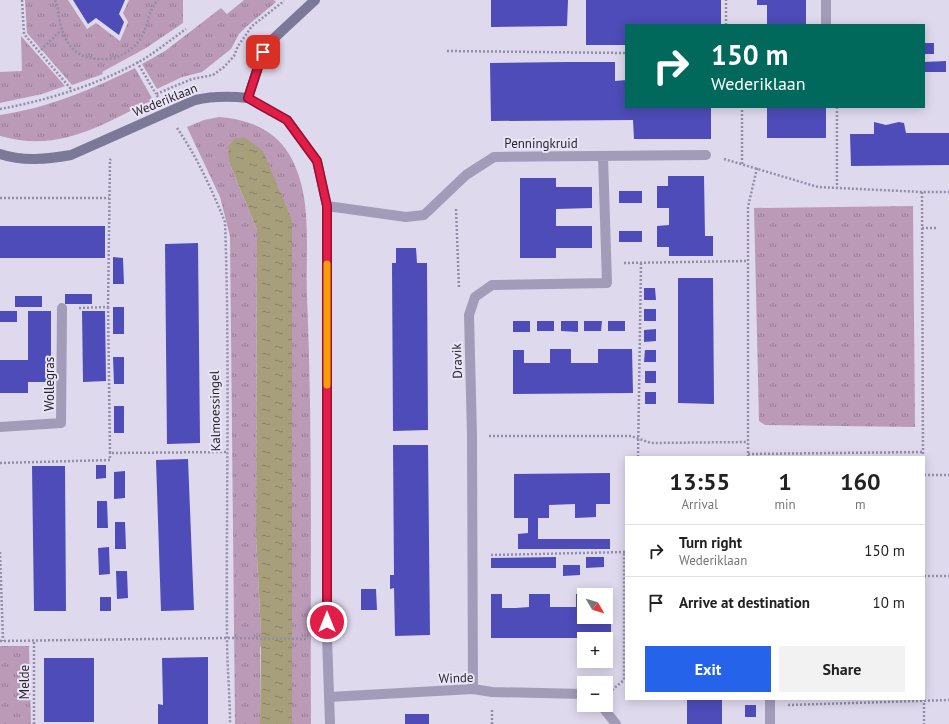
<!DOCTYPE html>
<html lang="en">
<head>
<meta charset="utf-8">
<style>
	body { margin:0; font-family:"PT Sans",sans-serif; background:#f2f2f2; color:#222; height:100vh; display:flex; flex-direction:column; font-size:15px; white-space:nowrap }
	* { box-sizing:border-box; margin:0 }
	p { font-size:13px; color:#767676 }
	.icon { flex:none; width:22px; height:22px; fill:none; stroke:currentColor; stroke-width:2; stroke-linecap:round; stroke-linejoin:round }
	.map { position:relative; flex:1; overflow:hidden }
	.panel { position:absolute; left:625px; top:456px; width:300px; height:244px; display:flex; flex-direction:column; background:#fff; border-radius:0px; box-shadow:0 2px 10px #0003 }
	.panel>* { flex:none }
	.top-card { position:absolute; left:625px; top:24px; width:300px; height:84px; border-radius:0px; box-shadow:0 2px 10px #0003; background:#00695c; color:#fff; overflow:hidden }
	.needle { width:26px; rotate:128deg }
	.tools { position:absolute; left:577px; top:588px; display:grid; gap:8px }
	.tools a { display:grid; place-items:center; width:36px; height:36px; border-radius:0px; background:#fff; box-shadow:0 2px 10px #0003; font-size:20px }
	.pin { position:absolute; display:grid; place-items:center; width:34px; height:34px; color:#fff; margin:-17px; border-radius:8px; box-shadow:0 2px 6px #0006 }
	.me { position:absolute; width:44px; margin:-22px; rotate:0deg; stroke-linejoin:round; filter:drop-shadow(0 0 3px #0008) }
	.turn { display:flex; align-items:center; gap:14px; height:84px; padding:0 20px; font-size:18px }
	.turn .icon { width:52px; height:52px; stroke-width:2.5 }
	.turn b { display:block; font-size:28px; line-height:34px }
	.eta { display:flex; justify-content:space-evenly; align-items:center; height:68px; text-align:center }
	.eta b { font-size:24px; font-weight:800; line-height:28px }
	.action { display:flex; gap:8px; margin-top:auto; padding:8px 20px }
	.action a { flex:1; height:46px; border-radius:0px; background:#2563eb; color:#fff; font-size:16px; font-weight:800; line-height:46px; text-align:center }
	.action a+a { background:#f2f2f2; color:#222 }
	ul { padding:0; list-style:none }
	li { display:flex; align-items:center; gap:12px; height:52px; padding:0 20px; border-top:1px solid #e0e0e0 }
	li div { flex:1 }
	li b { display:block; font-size:15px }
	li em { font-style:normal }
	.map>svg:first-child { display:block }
	.grass { fill:url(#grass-tufts); fill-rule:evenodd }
	.water { fill:url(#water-ripples) }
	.building { fill:#4d4cb8 }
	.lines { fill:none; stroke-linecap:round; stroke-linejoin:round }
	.path { stroke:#938daa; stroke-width:2.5; stroke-dasharray:2 2; stroke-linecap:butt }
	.street { stroke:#a29cb8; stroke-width:10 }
	.secondary { stroke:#7c7897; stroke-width:10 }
	.route-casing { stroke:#92132f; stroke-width:10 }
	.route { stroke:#e11d48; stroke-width:7 }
	.slow { stroke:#f59e0b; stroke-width:7 }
	.labels { text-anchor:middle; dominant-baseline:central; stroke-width:4; stroke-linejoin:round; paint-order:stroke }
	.street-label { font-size:13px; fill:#272631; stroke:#eae4f6 }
</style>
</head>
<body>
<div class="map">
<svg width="949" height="724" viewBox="0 0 949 724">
	<defs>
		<pattern id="grass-tufts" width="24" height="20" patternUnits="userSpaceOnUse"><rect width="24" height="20" fill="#bb9ab7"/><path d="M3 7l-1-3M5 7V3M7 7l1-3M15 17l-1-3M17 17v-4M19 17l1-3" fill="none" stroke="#987d95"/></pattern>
		<pattern id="water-ripples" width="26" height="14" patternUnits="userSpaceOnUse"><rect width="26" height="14" fill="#a79f7b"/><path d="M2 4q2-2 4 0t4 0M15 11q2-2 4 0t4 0" fill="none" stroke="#888165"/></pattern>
	</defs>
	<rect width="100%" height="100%" fill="#dfd9ee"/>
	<path class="grass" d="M 25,0 L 68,0 L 87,29 L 96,23 L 120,41 L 128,22 L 123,13 L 129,0 L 183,0 L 183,23 L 146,48 L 102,72 L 103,74 L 72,85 L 27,33 Z
		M 244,0 L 274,0 L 276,2 L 247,26 L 239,34 L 231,49 L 202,72 L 182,77 L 157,89 L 142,64 L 165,51 L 221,8 L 227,14 Z
		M 21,36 L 65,86 L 42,94 L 0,103 L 0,72 L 22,71 Z
		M 135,68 L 153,100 C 100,125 61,153 0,136 L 0,115 C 48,108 93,89 135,68 Z
		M 219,117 C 247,119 274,129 289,154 C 314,196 305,250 307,296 C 313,438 310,582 311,724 L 292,724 L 291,649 L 260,647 L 260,724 L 235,724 L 230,236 L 220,197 L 187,127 L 204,120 ZM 229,162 L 292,220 L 291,634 L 261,633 L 256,535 L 257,230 Z
		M 913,206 L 915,427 L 765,425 L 759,421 L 754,208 Z
		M 0,646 L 29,646 L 31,724 L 0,724 Z"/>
	<path class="water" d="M 244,137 L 263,151 L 292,220 L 292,724 L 260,724 L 261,633 L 256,535 L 257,230 L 229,162 L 228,147 L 234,139 Z"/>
	<path class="building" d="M 73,0 L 125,0 L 119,14 L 124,22 L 119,35 L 96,18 L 88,24 Z
		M 491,0 L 568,0 L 567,26 L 491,27 Z
		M 586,0 L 721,0 L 721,25 L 626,25 L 626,45 L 586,45 Z
		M 757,0 L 806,0 L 806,25 L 767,25 L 767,5 L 757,5 Z
		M 924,43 L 934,43 L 934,54 L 924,54 Z
		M 946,61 L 946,72 L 924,72 L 924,62 Z
		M 567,62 L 615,62 L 615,81 L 626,80 L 626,107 L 711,107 L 711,139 L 634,139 L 633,120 L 491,121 L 490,63 Z
		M 767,107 L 826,107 L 826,138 L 767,138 Z
		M 874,122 L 886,125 L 899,122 L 904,123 L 906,133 L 949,133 L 949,165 L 851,166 L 850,134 L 874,134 Z
		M 668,176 L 704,176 L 705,236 L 713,236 L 713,256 L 669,256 L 669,247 L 657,247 L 657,226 L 669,225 L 669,208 L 657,208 L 657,186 L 668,186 Z
		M 520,178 L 556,178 L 556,187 L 592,187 L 592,208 L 556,209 L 556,226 L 592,226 L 592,248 L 556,248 L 556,258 L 520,258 Z
		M 619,191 L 642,191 L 642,203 L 619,203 Z
		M 0,226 L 105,226 L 105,258 L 0,258 Z
		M 619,231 L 642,231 L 642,242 L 619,242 Z
		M 198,243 L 200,443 L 167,444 L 165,244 Z
		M 396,248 L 416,248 L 417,263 L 427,263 L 428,430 L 393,431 L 392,263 L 396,263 Z
		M 113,257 L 123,258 L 124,284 L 113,284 Z
		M 678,278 L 713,278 L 714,404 L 678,403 Z
		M 644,288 L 655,288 L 656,300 L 644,300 Z
		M 65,294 L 92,294 L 92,304 L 65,304 Z
		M 15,296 L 42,296 L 42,307 L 15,307 Z
		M 113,307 L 124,307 L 124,334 L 113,334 Z
		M 644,309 L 656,309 L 656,321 L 644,321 Z
		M 0,311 L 17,311 L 17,322 L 0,322 Z
		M 28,311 L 51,311 L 51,382 L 28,382 L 28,393 L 0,393 L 0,360 L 28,360 Z
		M 82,311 L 105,311 L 106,381 L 83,382 Z
		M 513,321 L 530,321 L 530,332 L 513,332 Z
		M 537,321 L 554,321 L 554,331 L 537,331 Z
		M 561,321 L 578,321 L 578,332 L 561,331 Z
		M 584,321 L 602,321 L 601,331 L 584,331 Z
		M 608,321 L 625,321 L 625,331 L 608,331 Z
		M 656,329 L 656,341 L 644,342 L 644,330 Z
		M 550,349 L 571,349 L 571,363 L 598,363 L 598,349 L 632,349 L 633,393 L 513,394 L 513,350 L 524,350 L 524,363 L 550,363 Z
		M 645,350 L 656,350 L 656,362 L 644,362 Z
		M 113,357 L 124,357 L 124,384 L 114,384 Z
		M 645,371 L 656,371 L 656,383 L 645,383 Z
		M 645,392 L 656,392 L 656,404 L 645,404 Z
		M 114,406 L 124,406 L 124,433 L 114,433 Z
		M 393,445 L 428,445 L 430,635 L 395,636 L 394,588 L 390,589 L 390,575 L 394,575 Z
		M 188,459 L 194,610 L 161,611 L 156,460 Z
		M 96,465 L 106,465 L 106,478 L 96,479 Z
		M 32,466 L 65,466 L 66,611 L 34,611 Z
		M 125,471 L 125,498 L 114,499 L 114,472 Z
		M 610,473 L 610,504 L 596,504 L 596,517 L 575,518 L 575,504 L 549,505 L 549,518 L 538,518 L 538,539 L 610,539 L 610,549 L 518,549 L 518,534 L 528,533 L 528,518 L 514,518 L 514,474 Z
		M 97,501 L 107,501 L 108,528 L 97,528 Z
		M 115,522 L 125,522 L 126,549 L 115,549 Z
		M 109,547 L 110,574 L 99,575 L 98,548 Z
		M 556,557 L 556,568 L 491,568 L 491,558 Z
		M 586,557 L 604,557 L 604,567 L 586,568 Z
		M 563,565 L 580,565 L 580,575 L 563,576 Z
		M 116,571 L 127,571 L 128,598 L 117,599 Z
		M 361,589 L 376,589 L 377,610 L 361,610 Z
		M 491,594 L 502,594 L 502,608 L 516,608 L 529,607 L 529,594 L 550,594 L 550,607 L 576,607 L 576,594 L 584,594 L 584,617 L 606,617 L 606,607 L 611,607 L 611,638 L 491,638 Z
		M 100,597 L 111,597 L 111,611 L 100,611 Z
		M 208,657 L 208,724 L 158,724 L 158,704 L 163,705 L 162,658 Z
		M 44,658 L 94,658 L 94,722 L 44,722 Z
		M 687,699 L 722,699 L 722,724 L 687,724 Z
		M 745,705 L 756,705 L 756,717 L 745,717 Z
		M 405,714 L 429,714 L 429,724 L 405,724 Z"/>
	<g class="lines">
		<path class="path" d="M 22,0 L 24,34 L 71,89
			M 55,0 C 59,8 58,15 60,23 C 67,49 79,60 105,59 C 119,59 131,51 139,41 C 148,29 147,12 158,0
			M 726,25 L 726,0
			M 41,50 L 62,29
			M 447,51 L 626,53
			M 137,62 L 156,94
			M 158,97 L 156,94 L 192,79 L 213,75 L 224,67 L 234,56 L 238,46 L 252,26 L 284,1
			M 837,107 L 837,188
			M 0,109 C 49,100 100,84 144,59 C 158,50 172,39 186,29
			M 177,128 C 197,157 212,190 225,222 C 230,360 226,498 227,636 C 227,666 230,695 230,724
			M 724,159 L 818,187 L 922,192 L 949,192
			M 742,164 L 742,107
			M 922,192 L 923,457
			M 0,198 L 109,198
			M 456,209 L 459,288
			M 922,228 L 937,228
			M 624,263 L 747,261
			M 108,307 L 110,453 L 228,452
			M 79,308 L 108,307 L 110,160 L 111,159
			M 489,436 L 631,436 L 651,443 L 748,442
			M 748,454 L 923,452
			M 638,457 L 641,263
			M 748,457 L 748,207 L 757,168
			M 0,463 L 110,460 L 110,453
			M 924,475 L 949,475
			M 0,552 L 3,641
			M 491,555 L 626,552
			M 924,576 L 949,576
			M 0,641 L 227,638 L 308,639
			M 612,690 L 624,680 L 624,552
			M 924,699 L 924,724
			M 788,705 L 949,700
			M 34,724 L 34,640
			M 492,724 L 492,710"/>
		<path class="street" d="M 826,25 L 826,0
			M 248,98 L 287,120 L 317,161 L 327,206 L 327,637 L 330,724
			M 327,206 L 406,217 L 424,215 L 466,175 L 494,157 L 706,155
			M 0,427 L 61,423 L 62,308
			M 473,689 L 472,436 L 469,315 L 475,297 L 492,285 L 607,283 L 603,156
			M 329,697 L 473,689 L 492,692 L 584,694
			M 770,699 L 770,724
			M 601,705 L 616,724"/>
		<path class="secondary" d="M 0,154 C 23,162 48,159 71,155 L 195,100 C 213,96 230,96 248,98 L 263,52 L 271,41 L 315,0"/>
	</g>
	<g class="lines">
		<g class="route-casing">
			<path id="route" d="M 263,52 L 248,98 L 287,120 L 317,161 L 327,206 L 327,622"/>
		</g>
		<use href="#route" class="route"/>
		<path class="slow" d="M 327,264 L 327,385"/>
	</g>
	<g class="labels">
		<g class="street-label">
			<text transform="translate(165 100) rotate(-22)">Wederiklaan</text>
			<text x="541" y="143">Penningkruid</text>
			<text transform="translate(457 361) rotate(-92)">Dravik</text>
			<text transform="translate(49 384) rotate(-90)">Wollegras</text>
			<text transform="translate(215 411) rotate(-91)">Kalmoessingel</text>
			<text transform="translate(456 678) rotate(-2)">Winde</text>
			<text transform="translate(24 682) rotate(-90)">Melde</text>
		</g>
	</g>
</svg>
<div class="tools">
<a><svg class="needle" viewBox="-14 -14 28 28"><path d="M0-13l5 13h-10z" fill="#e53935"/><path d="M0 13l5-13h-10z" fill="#767676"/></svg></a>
<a>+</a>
<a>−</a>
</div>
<div class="pin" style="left:263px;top:52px;background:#d93025"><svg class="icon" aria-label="arrive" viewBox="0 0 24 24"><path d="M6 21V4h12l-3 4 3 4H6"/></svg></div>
<svg class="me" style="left:327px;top:622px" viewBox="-20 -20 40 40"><circle r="17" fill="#e11d48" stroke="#fff" stroke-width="3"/><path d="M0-11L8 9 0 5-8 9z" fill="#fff"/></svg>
<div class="top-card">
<div class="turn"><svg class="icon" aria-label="right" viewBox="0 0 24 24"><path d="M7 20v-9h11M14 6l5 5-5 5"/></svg><div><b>150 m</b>Wederiklaan</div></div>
</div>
<section class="panel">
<div class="eta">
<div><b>13:55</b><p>Arrival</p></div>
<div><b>1</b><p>min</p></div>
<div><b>160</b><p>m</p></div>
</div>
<ul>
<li><svg class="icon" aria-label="right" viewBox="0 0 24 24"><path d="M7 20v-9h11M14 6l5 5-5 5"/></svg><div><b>Turn right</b><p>Wederiklaan</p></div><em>150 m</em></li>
<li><svg class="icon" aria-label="arrive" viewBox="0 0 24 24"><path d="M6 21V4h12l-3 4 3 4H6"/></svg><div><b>Arrive at destination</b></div><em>10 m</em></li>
</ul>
<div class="action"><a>Exit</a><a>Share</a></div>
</section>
</div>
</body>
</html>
